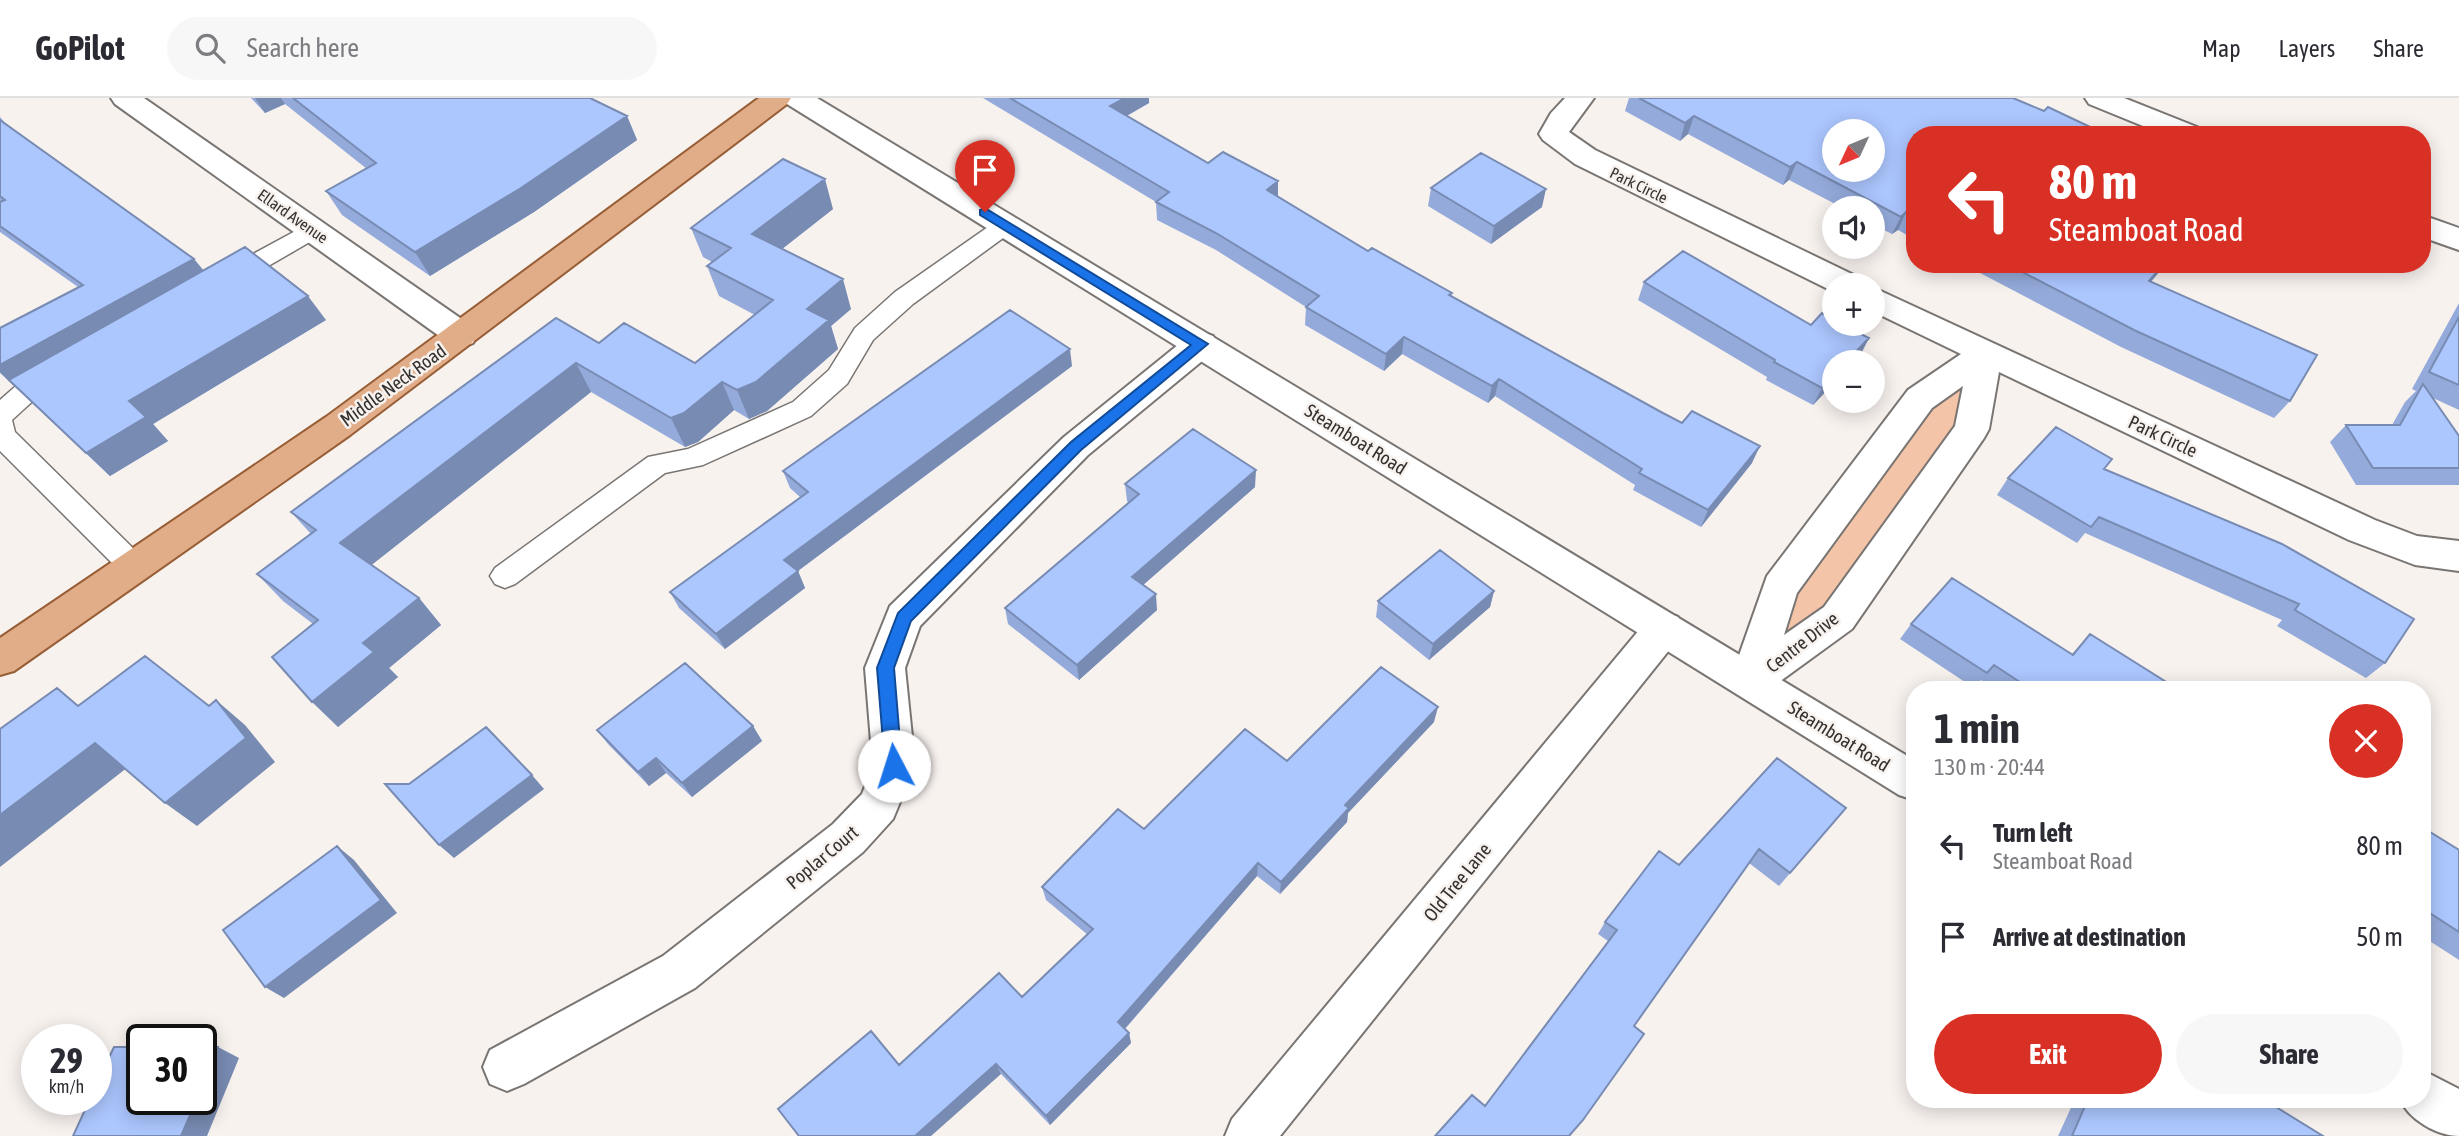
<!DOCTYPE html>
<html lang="en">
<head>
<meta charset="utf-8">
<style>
	body { margin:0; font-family:"Asap Condensed",sans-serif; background:#f7f7f7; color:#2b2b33; height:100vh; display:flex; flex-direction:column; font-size:26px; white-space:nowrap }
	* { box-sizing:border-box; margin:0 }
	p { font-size:23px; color:#7c7c81 }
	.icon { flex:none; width:38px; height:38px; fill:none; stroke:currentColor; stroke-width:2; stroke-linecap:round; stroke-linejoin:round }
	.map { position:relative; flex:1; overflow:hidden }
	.details { position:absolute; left:1906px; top:583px; width:525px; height:427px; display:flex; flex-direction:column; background:#fff; border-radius:28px; box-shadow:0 4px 18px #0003 }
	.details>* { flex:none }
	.hud { position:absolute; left:1906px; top:28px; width:525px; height:147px; border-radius:28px; box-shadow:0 4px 18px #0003; background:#d93025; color:#fff; overflow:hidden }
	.needle { width:46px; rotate:226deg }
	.buttons { position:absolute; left:1822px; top:21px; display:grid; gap:14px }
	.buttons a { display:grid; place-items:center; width:63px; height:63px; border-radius:50%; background:#fff; box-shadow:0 4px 18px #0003; font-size:35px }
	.speed { position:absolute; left:21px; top:926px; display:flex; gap:14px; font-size:35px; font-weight:700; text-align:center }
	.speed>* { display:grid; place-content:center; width:91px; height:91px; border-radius:50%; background:#fff; box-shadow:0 4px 18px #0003; line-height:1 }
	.speed small { font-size:18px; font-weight:400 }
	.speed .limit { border:4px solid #111; border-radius:10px; background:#fff; color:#111 }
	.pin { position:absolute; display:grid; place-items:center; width:60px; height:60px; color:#fff; margin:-72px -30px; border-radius:50% 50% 50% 0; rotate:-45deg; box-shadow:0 0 7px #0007 }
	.pin .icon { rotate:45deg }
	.me { position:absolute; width:77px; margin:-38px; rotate:355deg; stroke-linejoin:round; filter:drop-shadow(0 0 5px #0008) }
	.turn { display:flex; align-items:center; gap:24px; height:147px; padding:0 28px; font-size:32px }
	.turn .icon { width:91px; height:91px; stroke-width:2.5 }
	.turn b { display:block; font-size:49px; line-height:60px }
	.round { display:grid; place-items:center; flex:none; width:74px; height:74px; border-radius:37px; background:#f7f7f7 }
	.summary { display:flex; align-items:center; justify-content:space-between; height:119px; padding:0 28px }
	h1 { font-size:42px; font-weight:700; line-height:52px }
	.primary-button { display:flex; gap:14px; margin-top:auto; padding:14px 28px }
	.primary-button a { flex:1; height:80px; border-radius:42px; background:#d93025; color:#fff; font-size:28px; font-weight:700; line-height:80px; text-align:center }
	.primary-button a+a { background:#f7f7f7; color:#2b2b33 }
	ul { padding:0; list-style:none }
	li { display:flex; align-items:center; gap:21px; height:91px; padding:0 28px }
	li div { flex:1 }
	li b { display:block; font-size:26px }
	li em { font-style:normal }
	header { display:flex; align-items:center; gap:42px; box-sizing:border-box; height:98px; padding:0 35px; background:#fff; border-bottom:2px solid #e1e1e2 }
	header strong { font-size:33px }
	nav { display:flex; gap:38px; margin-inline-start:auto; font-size:24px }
	.search { width:490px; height:63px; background:#f7f7f7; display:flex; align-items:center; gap:18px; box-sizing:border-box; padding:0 24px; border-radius:38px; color:#7c7c81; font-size:26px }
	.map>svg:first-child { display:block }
	.green { fill:#f3c4a8 }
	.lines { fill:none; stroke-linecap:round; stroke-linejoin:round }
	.service-casing { stroke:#797572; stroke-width:3 }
	.minor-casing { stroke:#797572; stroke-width:4 }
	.tertiary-casing { stroke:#797572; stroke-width:4 }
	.primary-casing { stroke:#975d35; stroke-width:4 }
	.service { fill:#fff; fill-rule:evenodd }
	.minor { fill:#fff; fill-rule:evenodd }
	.tertiary { fill:#fff; fill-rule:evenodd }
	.primary { fill:#e1ac88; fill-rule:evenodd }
	.wall { fill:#94aada }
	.shaded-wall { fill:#788bb2 }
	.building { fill:#acc6fe; stroke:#788bb2; stroke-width:2; fill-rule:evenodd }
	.route { fill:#1a73e8; stroke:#114b97; stroke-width:2 }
	.labels { text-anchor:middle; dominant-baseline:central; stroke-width:5; stroke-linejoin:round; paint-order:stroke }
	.far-street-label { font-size:16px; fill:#343230; stroke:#f8f2ef }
	.street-label { font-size:19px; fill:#343230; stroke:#f8f2ef }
</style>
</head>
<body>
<header>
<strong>GoPilot</strong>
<div class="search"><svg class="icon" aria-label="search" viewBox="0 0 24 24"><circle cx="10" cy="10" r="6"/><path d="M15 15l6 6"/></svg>Search here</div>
<nav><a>Map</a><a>Layers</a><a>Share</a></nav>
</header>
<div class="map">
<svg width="2459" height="1038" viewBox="0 0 2459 1038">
	<rect width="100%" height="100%" fill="#f8f2ef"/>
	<path class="green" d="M 1973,273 L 1960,327 L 1822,513 L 1771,554 L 1790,495 L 1930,306 Z"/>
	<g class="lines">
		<g class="service-casing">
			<path id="service" d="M 1006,119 L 1014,122 L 1018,127 L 1014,132 L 913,206 L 873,242 L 847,286 L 811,318 L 703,367 L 665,375 L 515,486 L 505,490 L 495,486 L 490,478 L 495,470 L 648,359 L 688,351 L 793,304 L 829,272 L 855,230 L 895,194 L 998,122 Z
				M 312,124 L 320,126 L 324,132 L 320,138 L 234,188 L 225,190 L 216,188 L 213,182 L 216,176 Z
				M 57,268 L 66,270 L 70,277 L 66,284 L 35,301 L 12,322 L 15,334 L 144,461 L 148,469 L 144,477 L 134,481 L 124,477 L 0,353 L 0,302 L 17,287 Z"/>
		</g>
		<g class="minor-casing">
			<path id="minor" d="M 111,0 L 144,0 L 473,229 L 477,237 L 473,245 L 461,249 L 449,245 L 115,6 Z
				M 1565,0 L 1594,0 L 1569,34 L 1595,52 L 1858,179 L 1863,187 L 1834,187 L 1834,194 L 1575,66 L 1543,42 L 1539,36 L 1551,15 Z
				M 2085,0 L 2124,0 L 2202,31 L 2206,37 L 2165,37 L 2089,6 Z
				M 2422,117 L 2459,130 L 2459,152 L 2422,139 Z
				M 1872,189 L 2375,422 L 2417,438 L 2459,443 L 2459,473 L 2415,467 L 2349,442 L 1999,274 L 1989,331 L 1984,340 L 1852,531 L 1764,595 L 1750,600 L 1736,595 L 1730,583 L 1767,478 L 1908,292 L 1961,256 L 1872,213 ZM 1963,288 L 1955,328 L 1824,509 L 1784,537 L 1797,495 L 1932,310 Z
				M 1201,234 L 1213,238 L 1218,246 L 1213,254 L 1088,357 L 920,528 L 905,570 L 915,668 L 893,721 L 863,754 L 695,890 L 524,986 L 507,993 L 490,986 L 483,969 L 490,952 L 663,858 L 833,726 L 862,696 L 873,668 L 865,570 L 890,508 L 1064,339 L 1189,238 Z
				M 1664,514 L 1678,519 L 1683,530 L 1678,541 L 1280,1038 L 1225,1038 L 1232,1021 L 1650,519 Z"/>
		</g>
		<g class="tertiary-casing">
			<path id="tertiary" d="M 783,0 L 817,0 L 1914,662 L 1914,702 L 1899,697 L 787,6 Z
				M 2422,972 L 2459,991 L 2459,1038 C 2437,1038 2408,1021 2400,1001 L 2422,1001 Z"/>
		</g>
		<g class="primary-casing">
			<path id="primary" d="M 759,0 L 791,0 L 787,6 L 350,337 L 14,573 L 0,577 L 0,540 L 326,319 Z"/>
		</g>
		<use href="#service" class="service"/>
		<use href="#minor" class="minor"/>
		<use href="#tertiary" class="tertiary"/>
		<use href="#primary" class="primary"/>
	</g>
	<path class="wall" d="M 251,0 L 590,0 L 627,18 L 637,42 L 534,114 L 430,178 L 342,117 L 326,93 L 367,71 L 285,6 L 265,15 Z
		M 983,0 L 1149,0 L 1149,5 L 1127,18 L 1208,65 L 1278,83 L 1278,99 L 1368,153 L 1452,195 L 1451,198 L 1752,365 L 1701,429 L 1633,392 L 1635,387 L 1495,298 L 1488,305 L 1402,256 L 1384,273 L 1305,227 L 1306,209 L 1216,152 L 1157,122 L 1156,104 Z
		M 1629,0 L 2013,0 L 2044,13 L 2107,37 L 1914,37 L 1914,141 L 1898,132 L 1892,136 L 1872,126 L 1872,110 L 1843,110 L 1789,82 L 1783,87 L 1688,36 L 1680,43 L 1625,13 Z
		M 0,19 L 6,26 L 194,161 L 203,172 L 326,222 L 153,326 L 168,343 L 110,378 L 0,275 L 0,230 L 78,189 L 0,134 Z
		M 1431,90 L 1542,109 L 1491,146 L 1428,108 Z
		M 833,111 L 782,151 L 851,211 L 831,228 L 838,251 L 767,313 L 749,321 L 734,312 L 698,344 L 685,349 L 591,294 L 371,467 L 419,500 L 441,527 L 389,570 L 398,579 L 338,629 L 313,526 L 283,503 L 257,476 L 311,436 L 291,414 L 599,245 L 695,265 L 755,217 L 719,198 L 707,168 L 712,164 L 703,159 L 691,130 Z
		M 1963,166 L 2166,166 L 2151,184 L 2290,303 L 2274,320 L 2121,249 Z
		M 1644,184 L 1860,258 L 1813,307 L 1766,282 L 1767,279 L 1638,202 Z
		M 2459,205 L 2459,312 L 2433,300 L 2459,338 L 2459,387 L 2356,387 L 2330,344 L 2346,327 L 2392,327 L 2405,304 L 2416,293 L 2412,291 Z
		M 1072,268 L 798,473 L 805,490 L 725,551 L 679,510 L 670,494 L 800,399 L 790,390 L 783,373 Z
		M 2104,371 L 2385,565 L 2366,580 L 2277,528 L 2282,522 L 2085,435 L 2077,445 L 1997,397 L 2008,380 Z
		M 1125,386 L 1255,389 L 1143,487 L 1157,512 L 1079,582 L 1008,526 L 1005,510 L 1129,405 L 1127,403 Z
		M 1494,493 L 1490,509 L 1429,562 L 1376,519 L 1378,503 Z
		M 1911,526 L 2072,556 L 2090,536 L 2179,592 L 1996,592 L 1981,582 L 1974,590 L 1900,541 Z
		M 1434,624 L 1348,715 L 1347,724 L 1280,796 L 1257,778 L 1125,931 L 1129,935 L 1131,945 L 1050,1027 L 1001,976 L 899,967 L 1022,899 L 1088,837 L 1046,802 L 1042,789 L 1144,731 L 1287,663 Z
		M 753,628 L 762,643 L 692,699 L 666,675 L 649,688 L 608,646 L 597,632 Z
		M 1834,724 L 1779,788 L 1749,765 L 1634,928 L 1485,1008 L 1608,843 L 1598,836 L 1605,824 L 1679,767 Z
		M 2422,729 L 2459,752 L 2459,862 L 2422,838 Z
		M 2075,1001 L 2263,1001 L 2323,1038 L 2058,1038 Z"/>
	<path class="shaded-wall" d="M 255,0 L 281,0 L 285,6 L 265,15 Z
		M 1125,0 L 1149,0 L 1149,5 L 1112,26 L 1110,8 Z
		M 627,18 L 637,42 L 534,114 L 430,178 L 415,154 Z
		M 1694,18 L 1688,36 L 1680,43 L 1685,25 Z
		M 1797,64 L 1789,82 L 1783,87 L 1790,69 Z
		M 825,81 L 833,111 L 763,166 L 752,136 Z
		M 1278,83 L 1278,101 L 1267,92 Z
		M 1546,91 L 1542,109 L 1491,146 L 1494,128 Z
		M 1906,114 L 1898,132 L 1892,136 L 1901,119 Z
		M 194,161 L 208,178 L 13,287 L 0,274 L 0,267 Z
		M 2164,166 L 2166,166 L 2136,200 L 2149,183 Z
		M 843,181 L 851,211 L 831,228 L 838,251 L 767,313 L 749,321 L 737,292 L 807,211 Z
		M 308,198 L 326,222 L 153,326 L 168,343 L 110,378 L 86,355 L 129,303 Z
		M 1404,239 L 1402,256 L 1384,273 L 1386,256 Z
		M 1869,240 L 1860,258 L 1854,264 L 1846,264 Z
		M 1070,251 L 1072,268 L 791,478 L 784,462 Z
		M 576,265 L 591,294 L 364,473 L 340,445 Z
		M 1834,277 L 1834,285 L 1813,307 L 1822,290 Z
		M 1499,281 L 1495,298 L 1488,305 L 1492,288 Z
		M 722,284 L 734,312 L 698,344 L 685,349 L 671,320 Z
		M 1760,348 L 1752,365 L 1701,429 L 1708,412 Z
		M 1256,372 L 1255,389 L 1134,495 L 1132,479 Z
		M 798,473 L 805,490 L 725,551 L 716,536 Z
		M 1494,493 L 1490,509 L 1429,562 L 1433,546 Z
		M 1156,496 L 1157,512 L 1079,582 L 1077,567 Z
		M 419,500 L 441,527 L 389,570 L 398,579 L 338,629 L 312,604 L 363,545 Z
		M 216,602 L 245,627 L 275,664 L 197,728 L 165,705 Z
		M 1438,609 L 1434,624 L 1348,715 L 1347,724 L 1280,796 L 1281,784 L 1345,707 Z
		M 753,628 L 762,643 L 692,699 L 682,685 Z
		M 95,645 L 128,669 L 0,769 L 0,717 Z
		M 656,660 L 666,675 L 649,688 L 638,674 Z
		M 532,677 L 544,691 L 454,760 L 439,747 Z
		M 337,748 L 354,762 L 397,815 L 284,900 L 265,889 Z
		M 1258,765 L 1257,778 L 1121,935 L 1118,924 Z
		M 1129,935 L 1131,945 L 1050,1027 L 1046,1018 Z
		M 218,949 L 239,960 L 207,1038 L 181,1038 L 197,1001 L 201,1001 L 201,990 Z
		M 996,966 L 1001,976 L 931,1038 L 915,1038 Z"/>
	<path class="building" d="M 293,0 L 590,0 L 627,18 L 521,90 L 415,154 L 326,93 L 376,65 Z
		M 1010,0 L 1125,0 L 1110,8 L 1208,65 L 1223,54 L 1278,83 L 1267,92 L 1368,153 L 1372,150 L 1452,195 L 1449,197 L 1661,314 L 1682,325 L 1692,313 L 1760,348 L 1708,412 L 1639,375 L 1642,371 L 1499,281 L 1492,288 L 1404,239 L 1386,256 L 1306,209 L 1319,198 L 1216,135 L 1156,104 L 1169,94 Z
		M 1639,0 L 2013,0 L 2044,13 L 2048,9 L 2107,37 L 1914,37 L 1914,118 L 1906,114 L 1901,119 L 1797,64 L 1790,69 L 1694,18 L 1685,25 ZM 1834,33 L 1872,33 L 1872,72 L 1834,72 Z
		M 0,22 L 194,161 L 0,267 L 0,230 L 83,187 L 0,128 L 0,104 L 5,102 L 0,98 Z
		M 1481,55 L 1546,91 L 1494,128 L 1431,90 Z
		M 783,61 L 825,81 L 752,136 L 843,181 L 807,211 L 829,222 L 756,284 L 737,292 L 722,284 L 684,315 L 671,320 L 576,265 L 340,445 L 419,500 L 363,545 L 374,554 L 312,604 L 272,559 L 318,522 L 257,476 L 316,432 L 291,414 L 556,220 L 599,245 L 624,225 L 695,265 L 773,202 L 707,168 L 731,150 L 691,130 Z
		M 245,149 L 308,198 L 129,303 L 146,319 L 86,355 L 9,282 Z
		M 1683,153 L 1811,227 L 1822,215 L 1834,222 L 1834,226 L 1841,226 L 1869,240 L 1846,264 L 1834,264 L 1834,277 L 1822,290 L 1774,264 L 1775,262 L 1644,184 Z
		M 2007,166 L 2164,166 L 2149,183 L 2317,257 L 2290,303 L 2134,232 Z
		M 1010,212 L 1070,251 L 784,462 L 798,473 L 716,536 L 670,494 L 808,394 L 783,373 Z
		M 2459,219 L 2459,287 L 2429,274 Z
		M 2423,286 L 2459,338 L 2459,370 L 2373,370 L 2346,327 L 2400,327 Z
		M 2056,329 L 2112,361 L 2104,371 L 2282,446 L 2414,521 L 2385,565 L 2295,512 L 2299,506 L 2099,419 L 2091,429 L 2008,380 Z
		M 1193,331 L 1256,372 L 1132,479 L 1156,496 L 1077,567 L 1005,510 L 1139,396 L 1125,386 Z
		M 1440,452 L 1494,493 L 1433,546 L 1378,503 Z
		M 1952,480 L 2073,557 L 2090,536 L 2179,592 L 2032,592 L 1994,567 L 1987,575 L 1911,526 Z
		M 145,558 L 209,608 L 216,602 L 246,640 L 165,705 L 95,645 L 0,717 L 0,631 L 57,590 L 78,608 Z
		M 685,565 L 753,628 L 682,685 L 656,660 L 638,674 L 597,632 Z
		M 1381,569 L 1438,609 L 1345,707 L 1349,710 L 1281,784 L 1258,765 L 1118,924 L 1129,935 L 1046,1018 L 996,966 L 915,1038 L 799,1038 L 778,1011 L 871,933 L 899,967 L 999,875 L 1022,899 L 1093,831 L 1042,789 L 1118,711 L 1144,731 L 1245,631 L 1287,663 Z
		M 486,629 L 532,677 L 439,747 L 385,686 L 409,686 Z
		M 1777,660 L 1846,710 L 1790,775 L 1759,751 L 1634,928 L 1644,936 L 1583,1022 L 1569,1038 L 1435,1038 L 1472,997 L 1485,1008 L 1617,832 L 1605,824 L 1659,753 L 1679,767 Z
		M 2422,729 L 2459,752 L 2459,834 L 2422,810 Z
		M 337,748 L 381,802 L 265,889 L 223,832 Z
		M 114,949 L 142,949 L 142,1001 L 197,1001 L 181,1038 L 73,1038 L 90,1001 L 96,1001 L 96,987 Z
		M 201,949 L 218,949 L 201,990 Z
		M 2088,1001 L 2263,1001 L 2323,1038 L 2072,1038 Z"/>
	<path class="route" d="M 985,110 L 1208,246 L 1081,352 L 911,523 L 894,570 L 902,668 L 900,673 L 894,675 L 888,673 L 885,668 L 877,570 L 898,515 L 1071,344 L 1191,247 L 980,117 L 980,112 Z"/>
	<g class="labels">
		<g class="far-street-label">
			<text transform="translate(1639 87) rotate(26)">Park Circle</text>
			<text transform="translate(293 118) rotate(35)">Ellard Avenue</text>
		</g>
		<g class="street-label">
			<text transform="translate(393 287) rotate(-36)">Middle Neck Road</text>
			<text transform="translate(2163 338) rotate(25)">Park Circle</text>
			<text transform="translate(1356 341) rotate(32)">Steamboat Road</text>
			<text transform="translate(1802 544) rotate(-38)">Centre Drive</text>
			<text transform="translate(1839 638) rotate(32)">Steamboat Road</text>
			<text transform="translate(822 759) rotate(-40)">Poplar Court</text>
			<text transform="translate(1457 784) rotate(-51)">Old Tree Lane</text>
		</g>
	</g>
</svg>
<div class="buttons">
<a><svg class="needle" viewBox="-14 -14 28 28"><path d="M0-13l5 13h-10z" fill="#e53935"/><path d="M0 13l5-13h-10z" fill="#7c7c81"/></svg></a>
<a><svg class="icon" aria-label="sound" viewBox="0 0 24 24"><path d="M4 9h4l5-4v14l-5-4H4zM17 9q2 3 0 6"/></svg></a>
<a>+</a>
<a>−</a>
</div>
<div class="speed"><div>29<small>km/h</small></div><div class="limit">30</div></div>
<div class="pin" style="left:985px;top:114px;background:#d93025"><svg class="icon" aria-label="arrive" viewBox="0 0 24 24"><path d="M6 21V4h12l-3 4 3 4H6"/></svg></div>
<svg class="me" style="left:894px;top:668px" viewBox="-20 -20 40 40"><circle r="19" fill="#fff"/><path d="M0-13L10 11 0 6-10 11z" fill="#1a73e8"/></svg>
<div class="hud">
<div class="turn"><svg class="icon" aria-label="left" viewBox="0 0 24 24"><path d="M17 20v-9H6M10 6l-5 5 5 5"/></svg><div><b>80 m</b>Steamboat Road</div></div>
</div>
<section class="details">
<div class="summary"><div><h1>1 min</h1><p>130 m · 20:44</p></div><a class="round" style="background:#d93025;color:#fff"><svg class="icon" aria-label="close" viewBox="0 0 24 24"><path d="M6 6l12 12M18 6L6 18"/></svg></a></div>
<ul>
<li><svg class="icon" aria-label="left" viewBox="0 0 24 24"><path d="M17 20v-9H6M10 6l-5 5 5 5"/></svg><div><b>Turn left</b><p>Steamboat Road</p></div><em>80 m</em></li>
<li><svg class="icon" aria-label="arrive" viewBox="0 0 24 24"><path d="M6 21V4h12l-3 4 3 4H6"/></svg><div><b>Arrive at destination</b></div><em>50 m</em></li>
</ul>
<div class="primary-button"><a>Exit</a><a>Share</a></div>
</section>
</div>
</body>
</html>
